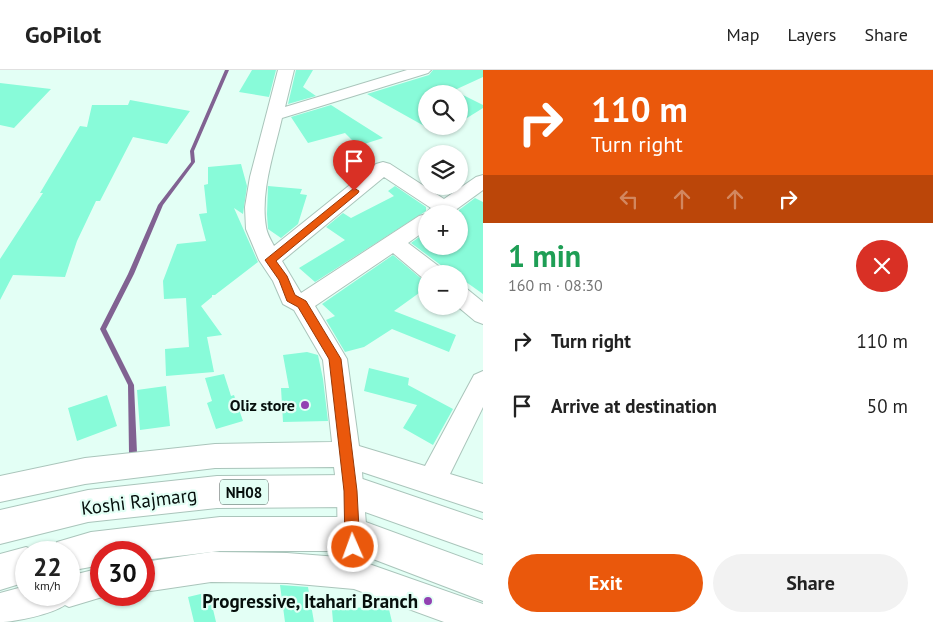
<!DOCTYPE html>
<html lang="en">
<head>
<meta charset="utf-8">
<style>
	body { margin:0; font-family:"PT Sans",sans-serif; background:#f2f2f2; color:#222; height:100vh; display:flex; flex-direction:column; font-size:19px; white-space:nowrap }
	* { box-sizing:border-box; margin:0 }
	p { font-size:16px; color:#767676 }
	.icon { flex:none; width:28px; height:28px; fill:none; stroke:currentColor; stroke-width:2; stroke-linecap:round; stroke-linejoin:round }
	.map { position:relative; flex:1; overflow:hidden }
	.details { display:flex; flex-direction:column; background:#fff; width:450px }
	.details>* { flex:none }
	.banner { background:#ea580c; color:#fff; overflow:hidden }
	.buttons { position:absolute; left:418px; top:15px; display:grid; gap:10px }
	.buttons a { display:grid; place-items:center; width:50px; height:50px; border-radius:50%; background:#fff; box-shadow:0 1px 4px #0004; font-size:25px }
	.speed { position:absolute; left:15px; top:471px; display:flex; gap:10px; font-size:25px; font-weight:700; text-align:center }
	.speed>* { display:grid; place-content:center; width:65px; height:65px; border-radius:50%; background:#fff; box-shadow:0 1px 4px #0004; line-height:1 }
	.speed small { font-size:12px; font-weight:400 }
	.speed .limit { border:8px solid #d22; background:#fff; color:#111 }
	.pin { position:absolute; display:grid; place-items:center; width:42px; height:42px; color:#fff; margin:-51px -21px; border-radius:50% 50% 50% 0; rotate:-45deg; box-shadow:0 0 5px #0007 }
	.pin .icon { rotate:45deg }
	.me { position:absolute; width:55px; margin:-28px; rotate:358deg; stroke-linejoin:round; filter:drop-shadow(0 0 4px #0008) }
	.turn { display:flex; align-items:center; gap:18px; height:105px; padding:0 25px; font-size:22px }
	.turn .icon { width:65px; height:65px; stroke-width:2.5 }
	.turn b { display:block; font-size:35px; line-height:42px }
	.lanes { display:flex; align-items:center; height:48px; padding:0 25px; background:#0003; justify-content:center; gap:25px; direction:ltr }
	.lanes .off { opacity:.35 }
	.round { display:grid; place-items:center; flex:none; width:52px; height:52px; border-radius:26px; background:#f2f2f2 }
	.summary { display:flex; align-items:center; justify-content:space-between; height:85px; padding:0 25px }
	h1 { font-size:30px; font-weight:800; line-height:38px; color:#1e9e55 }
	.action { display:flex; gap:10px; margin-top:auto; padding:10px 25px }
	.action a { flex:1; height:58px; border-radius:30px; background:#ea580c; color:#fff; font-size:20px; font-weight:800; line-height:58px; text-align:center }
	.action a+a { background:#f2f2f2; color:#222 }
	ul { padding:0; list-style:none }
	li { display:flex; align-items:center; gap:15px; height:65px; padding:0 25px }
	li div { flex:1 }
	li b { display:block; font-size:19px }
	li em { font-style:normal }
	header { display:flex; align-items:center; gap:30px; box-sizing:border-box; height:70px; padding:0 25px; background:#fff; border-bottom:1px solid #e0e0e0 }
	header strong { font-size:24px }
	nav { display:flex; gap:28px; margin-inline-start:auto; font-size:18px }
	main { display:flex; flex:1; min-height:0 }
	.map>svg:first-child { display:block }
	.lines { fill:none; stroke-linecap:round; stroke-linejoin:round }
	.stream { fill:#816292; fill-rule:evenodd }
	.building { fill:#88fbd9 }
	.minor-casing { stroke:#aac5bb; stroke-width:2 }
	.major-casing { stroke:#aac5bb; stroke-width:2 }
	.minor { fill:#fff; fill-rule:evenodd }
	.major { fill:#fff; fill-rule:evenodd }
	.route { fill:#ea580c; stroke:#983908 }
	.poi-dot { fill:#9242b2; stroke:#e3fff5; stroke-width:2 }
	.labels { text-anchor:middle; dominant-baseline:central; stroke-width:4.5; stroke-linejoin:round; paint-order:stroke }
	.shield { fill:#e3fff5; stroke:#485752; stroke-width:1 }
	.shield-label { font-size:15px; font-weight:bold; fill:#060f0c }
	.poi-label { font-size:16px; font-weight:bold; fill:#060f0c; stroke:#e3fff5; text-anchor:end }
	.near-street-label { font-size:19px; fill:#060f0c; stroke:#e3fff5 }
	.near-poi-label { font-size:19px; font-weight:bold; fill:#060f0c; stroke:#e3fff5; text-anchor:end }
</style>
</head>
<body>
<header>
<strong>GoPilot</strong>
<nav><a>Map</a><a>Layers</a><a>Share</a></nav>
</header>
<main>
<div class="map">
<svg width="483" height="552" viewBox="0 0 483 552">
	<rect width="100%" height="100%" fill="#e3fff5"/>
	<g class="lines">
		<path class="stream" d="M 225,0 L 229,0 L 194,81 L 195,92 L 163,135 L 134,204 L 106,259 L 134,315 L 137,383 L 136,385 L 133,386 L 130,385 L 129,383 L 128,315 L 100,259 L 128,204 L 158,135 L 191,92 L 190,81 Z"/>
	</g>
	<path class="building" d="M 252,0 L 276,0 L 269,27 L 239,22 Z
		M 296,0 L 313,0 L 303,17 L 316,26 L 288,34 Z
		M 433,0 L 483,0 L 483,7 L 446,24 L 426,24 L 426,57 L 367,24 L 429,5 Z
		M 0,13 L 51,19 L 14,58 L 0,55 Z
		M 459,23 L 483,35 L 483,38 L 459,53 Z
		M 130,30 L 190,41 L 167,74 L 133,67 L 100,131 L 96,131 L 77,171 L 65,207 L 13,205 L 0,230 L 0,189 L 43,123 L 40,123 L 80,56 L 87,57 L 92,35 L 128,35 Z
		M 331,35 L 353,49 L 383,68 L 358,76 L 345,63 L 308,73 L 291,47 Z
		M 241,94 L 247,116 L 243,144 L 234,138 L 258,192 L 215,225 L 212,225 L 212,227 L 201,236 L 222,265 L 207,267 L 214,302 L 166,306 L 165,279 L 189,277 L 186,228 L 164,229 L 163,211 L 177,174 L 206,171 L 199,144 L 207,143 L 204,115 L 208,114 L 208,97 Z
		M 268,116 L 302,119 L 300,124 L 307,125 L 298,154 L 281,168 L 268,159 L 267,144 Z
		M 395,116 L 426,137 L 426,141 L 315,212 L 299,198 L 345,170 L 326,157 L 343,143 L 351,148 L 394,126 L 388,121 Z
		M 475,128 L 483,132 L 483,224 L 459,207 L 459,204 L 454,204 L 448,200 L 445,202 L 442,196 L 411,173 L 426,162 L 426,176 L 459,176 L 459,140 Z
		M 393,185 L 424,211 L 426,211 L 426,218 L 394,241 L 456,265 L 449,282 L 392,259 L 364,277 L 345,282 L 326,250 L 335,246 L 322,234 Z
		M 307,282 L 318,285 L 323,309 L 328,351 L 283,352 L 281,318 L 289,318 L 283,285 Z
		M 369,298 L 409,308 L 408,315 L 453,339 L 433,375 L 403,358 L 417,335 L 364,321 Z
		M 224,304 L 231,326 L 234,325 L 243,351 L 216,359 L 207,333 L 212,331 L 205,308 Z
		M 166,316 L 170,356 L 140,360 L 137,320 Z
		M 107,325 L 117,356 L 77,371 L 68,338 Z
		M 280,515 L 308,517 L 314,552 L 285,552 Z
		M 209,522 L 216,552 L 194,552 L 188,527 Z
		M 388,535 L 392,552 L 333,552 L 332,540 Z"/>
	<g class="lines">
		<g class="minor-casing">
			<path id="minor" d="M 278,0 L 294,0 L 285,37 L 407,0 L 431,0 L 428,3 L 282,48 C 274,83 260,122 266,157 C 267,164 271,170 274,176 L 376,94 L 383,92 L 390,94 L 444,129 L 476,107 L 483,105 L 483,120 L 450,144 L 426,144 L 431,138 L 384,107 L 282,191 L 301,223 L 419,146 L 426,144 L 426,160 L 408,173 L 441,198 L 444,204 L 426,204 L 425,210 L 393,183 L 315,236 L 347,289 L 359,376 L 425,396 L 474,305 L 483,301 L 483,337 L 450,404 L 483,414 L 483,442 L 362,402 L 369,494 L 483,534 L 483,552 L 444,552 L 354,519 L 287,513 L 211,512 L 144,522 L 144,492 L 211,482 L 287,483 L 338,487 L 337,421 L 334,397 L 215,398 L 85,414 L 0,432 L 0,406 L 85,388 L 215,374 L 332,372 L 323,290 L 294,240 L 283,234 L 273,211 L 259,190 L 246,159 L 245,137 L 250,107 Z
				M 459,217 L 467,219 L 483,232 L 483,254 L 475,251 L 457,236 Z
				M 101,498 L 101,525 L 109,525 L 69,537 L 65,535 C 52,544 16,552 0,552 L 0,523 L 26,516 L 26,525 L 69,525 L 69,506 Z"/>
		</g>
		<g class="major-casing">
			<path id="major" d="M 351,405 L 483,450 L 483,484 L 351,437 L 217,438 L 88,452 L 0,474 L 0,440 L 88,420 L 217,406 Z
				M 220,447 L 352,447 L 483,495 L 483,531 L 352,481 L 220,481 L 144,490 L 144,482 L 101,482 L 101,495 L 69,501 L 69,482 L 52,482 L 57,472 L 91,462 Z
				M 26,477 L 38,482 L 26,482 L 26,512 L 0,520 L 0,484 Z"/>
		</g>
		<use href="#minor" class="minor"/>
		<use href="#major" class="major"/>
	</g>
	<path class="route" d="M 354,118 L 359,121 L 358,123 L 276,191 L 287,206 L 295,225 L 306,231 L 341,289 L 357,421 L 360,477 L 358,482 L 353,484 L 348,482 L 345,477 L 344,421 L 329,289 L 298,237 L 287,231 L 279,210 L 265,190 Z"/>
	<g class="poi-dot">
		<circle cx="305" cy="335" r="5"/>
		<circle cx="428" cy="531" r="5"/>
	</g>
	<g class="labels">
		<rect class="shield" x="220" y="409.5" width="48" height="25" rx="4"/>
		<g class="shield-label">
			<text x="244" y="422">NH08</text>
		</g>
		<g class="poi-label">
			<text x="295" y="335">Oliz store</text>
		</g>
		<g class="near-street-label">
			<text transform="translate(139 431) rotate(-7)">Koshi Rajmarg</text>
		</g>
		<g class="near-poi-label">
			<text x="418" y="531">Progressive, Itahari Branch</text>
		</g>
	</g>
</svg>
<div class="buttons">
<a><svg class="icon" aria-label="search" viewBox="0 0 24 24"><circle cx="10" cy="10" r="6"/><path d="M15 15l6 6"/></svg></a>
<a><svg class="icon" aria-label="layers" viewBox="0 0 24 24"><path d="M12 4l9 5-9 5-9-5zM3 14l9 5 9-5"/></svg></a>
<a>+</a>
<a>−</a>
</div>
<div class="speed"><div>22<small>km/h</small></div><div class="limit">30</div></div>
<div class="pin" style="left:354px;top:121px;background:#d93025"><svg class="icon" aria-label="arrive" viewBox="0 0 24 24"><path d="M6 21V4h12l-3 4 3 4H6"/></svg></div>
<svg class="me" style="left:353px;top:477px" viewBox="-20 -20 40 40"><circle r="17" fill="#ea580c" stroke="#fff" stroke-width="3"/><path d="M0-11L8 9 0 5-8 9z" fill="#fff"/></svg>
</div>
<section class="details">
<div class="banner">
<div class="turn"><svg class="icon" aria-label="right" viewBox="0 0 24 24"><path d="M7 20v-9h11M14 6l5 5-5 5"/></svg><div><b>110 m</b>Turn right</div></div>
<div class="lanes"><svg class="icon off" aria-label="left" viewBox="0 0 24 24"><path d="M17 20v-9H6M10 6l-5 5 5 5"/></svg><svg class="icon off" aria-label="ahead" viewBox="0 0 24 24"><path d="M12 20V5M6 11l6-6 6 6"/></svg><svg class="icon off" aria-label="ahead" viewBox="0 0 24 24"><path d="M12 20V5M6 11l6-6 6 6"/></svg><svg class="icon" aria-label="right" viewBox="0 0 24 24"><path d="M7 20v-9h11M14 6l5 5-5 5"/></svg></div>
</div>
<div class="summary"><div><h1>1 min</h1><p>160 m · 08:30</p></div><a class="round" style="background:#d93025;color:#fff"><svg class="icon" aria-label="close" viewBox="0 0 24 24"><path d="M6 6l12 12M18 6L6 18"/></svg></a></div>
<ul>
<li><svg class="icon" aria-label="right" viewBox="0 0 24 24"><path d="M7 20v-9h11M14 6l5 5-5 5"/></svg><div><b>Turn right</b></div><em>110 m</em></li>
<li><svg class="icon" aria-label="arrive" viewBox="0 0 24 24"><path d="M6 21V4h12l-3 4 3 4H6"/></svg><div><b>Arrive at destination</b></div><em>50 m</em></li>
</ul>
<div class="action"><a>Exit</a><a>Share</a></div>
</section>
</main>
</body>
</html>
